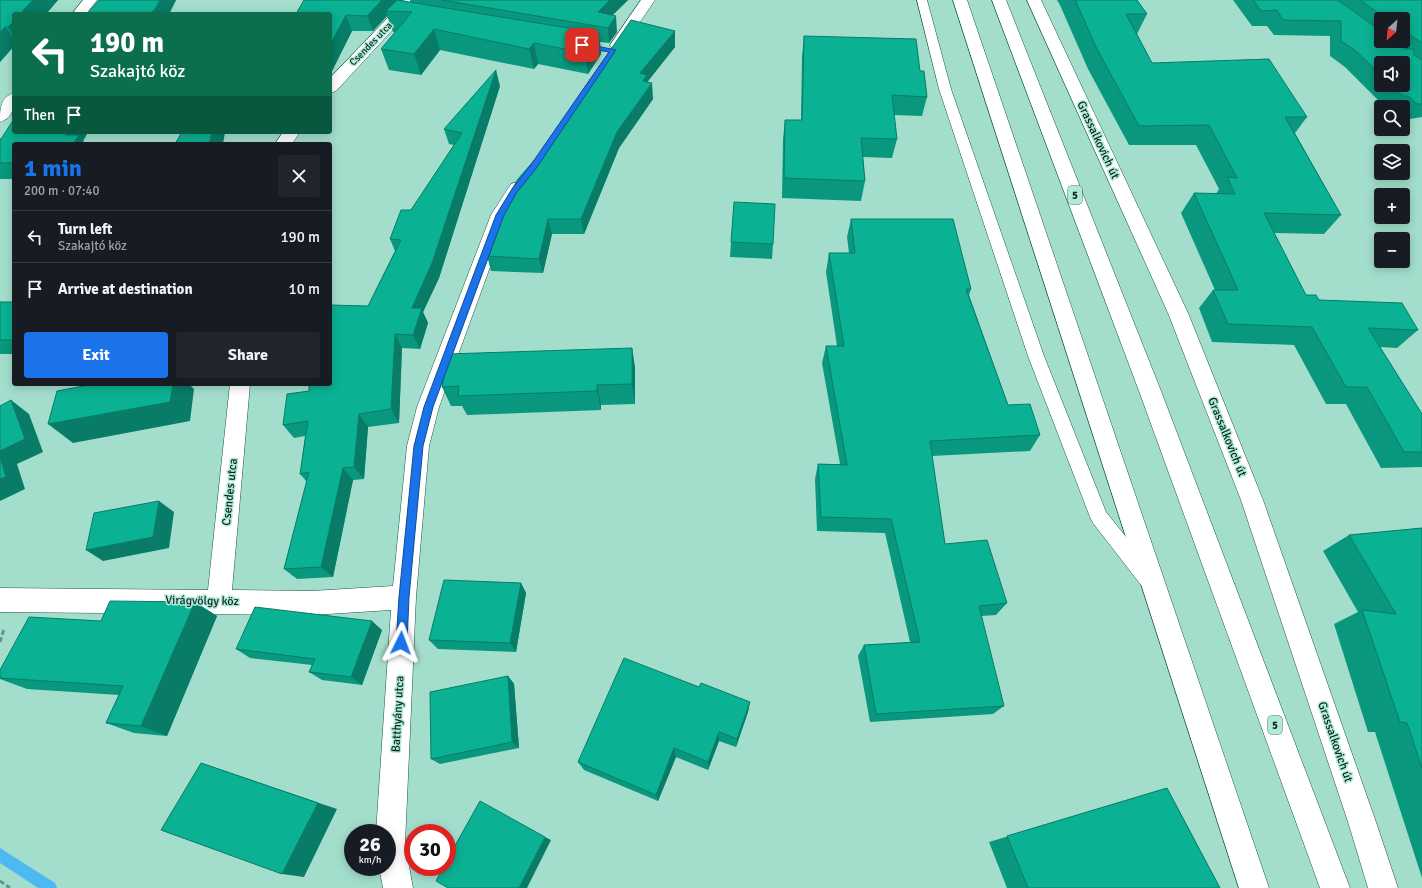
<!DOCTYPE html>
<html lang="en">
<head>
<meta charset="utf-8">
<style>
	body { margin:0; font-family:Signika,sans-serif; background:#20242c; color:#f1f3f6; height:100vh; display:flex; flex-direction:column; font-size:15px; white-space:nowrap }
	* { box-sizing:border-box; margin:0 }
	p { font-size:13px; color:#9ea1a6 }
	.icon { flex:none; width:22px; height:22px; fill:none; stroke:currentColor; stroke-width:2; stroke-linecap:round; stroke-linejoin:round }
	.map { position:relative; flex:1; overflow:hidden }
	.details { position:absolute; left:12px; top:142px; width:320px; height:244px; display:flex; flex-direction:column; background:#171b24; border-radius:4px; box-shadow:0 2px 10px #0003 }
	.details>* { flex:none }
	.top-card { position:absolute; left:12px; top:12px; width:320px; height:122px; border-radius:4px; box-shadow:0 2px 10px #0003; background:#0b6e4f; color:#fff; overflow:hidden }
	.needle { width:26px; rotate:207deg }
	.tools { position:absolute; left:1374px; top:12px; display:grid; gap:8px }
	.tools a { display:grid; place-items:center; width:36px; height:36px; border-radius:4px; background:#171b24; box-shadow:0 2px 10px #0003; font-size:20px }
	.speed { position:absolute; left:344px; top:824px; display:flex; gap:8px; font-size:20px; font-weight:700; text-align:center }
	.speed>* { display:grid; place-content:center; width:52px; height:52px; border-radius:50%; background:#171b24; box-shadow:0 2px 10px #0003; line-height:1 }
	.speed small { font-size:10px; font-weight:400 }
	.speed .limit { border:6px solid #d22; background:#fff; color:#111 }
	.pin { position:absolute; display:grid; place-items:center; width:34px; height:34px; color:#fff; margin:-17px; border-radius:8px; box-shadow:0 2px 6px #0006 }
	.me { position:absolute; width:44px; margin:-22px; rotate:3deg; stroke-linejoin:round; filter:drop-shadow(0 0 3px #0008) }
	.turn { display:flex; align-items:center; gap:14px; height:84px; padding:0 12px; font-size:18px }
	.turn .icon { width:52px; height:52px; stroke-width:2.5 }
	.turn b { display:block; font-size:28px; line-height:34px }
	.then { display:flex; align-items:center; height:38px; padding:0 12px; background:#0003; gap:8px; font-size:15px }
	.round { display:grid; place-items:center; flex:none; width:42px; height:42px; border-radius:4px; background:#20242c }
	.overview { display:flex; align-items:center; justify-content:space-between; height:68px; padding:0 12px }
	h1 { font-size:24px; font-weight:800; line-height:30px; color:#1a73e8 }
	.cta { display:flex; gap:8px; margin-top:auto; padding:8px 12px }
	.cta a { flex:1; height:46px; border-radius:4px; background:#1a73e8; color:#fff; font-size:16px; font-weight:800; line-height:46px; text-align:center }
	.cta a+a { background:#20242c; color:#f1f3f6 }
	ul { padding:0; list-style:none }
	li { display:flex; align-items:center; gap:12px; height:52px; padding:0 12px; border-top:1px solid #363941 }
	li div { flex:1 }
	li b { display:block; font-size:15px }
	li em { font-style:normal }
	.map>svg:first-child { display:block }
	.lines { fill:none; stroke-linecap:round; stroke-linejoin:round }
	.stream { fill:#4eb9f1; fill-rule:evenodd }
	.service-casing { stroke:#195547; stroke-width:1 }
	.minor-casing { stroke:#195547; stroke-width:1 }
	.tertiary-casing { stroke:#195547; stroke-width:1 }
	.primary-casing { stroke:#195547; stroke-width:1 }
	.path { stroke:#679488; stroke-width:3; stroke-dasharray:5 2.5; stroke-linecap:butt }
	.service { fill:#fff; fill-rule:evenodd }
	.minor { fill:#fff; fill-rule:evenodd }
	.tertiary { fill:#fff; fill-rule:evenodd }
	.primary { fill:#fff; fill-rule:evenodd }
	.wall { fill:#09987e; fill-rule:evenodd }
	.shaded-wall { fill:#087c67 }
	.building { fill:#0bb193; stroke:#087c67 }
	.route { fill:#1a73e8; stroke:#114b97 }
	.labels { text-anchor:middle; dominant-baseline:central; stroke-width:3; stroke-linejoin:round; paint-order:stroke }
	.far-street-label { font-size:10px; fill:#0d251f; stroke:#b0ebda }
	.shield { fill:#b0ebda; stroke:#3e6057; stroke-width:1 }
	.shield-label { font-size:11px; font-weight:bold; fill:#0d251f }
	.street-label { font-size:12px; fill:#0d251f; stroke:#b0ebda }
</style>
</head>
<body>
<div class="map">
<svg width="1422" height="888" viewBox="0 0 1422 888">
	<rect width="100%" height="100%" fill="#a3decd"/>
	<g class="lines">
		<path class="stream" d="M 0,848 L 55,883 L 57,888 L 38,888 L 0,863 Z"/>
		<g class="service-casing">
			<path id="service" d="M 917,0 L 927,0 L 951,89 L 1044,356 L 1106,512 L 1155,573 L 1157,579 L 1155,585 L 1148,588 L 1141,585 L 1093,523 L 1090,517 L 1028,356 L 939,89 Z"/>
		</g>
		<g class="minor-casing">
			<path id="minor" d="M 83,0 L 97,0 L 86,14 L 72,14 Z
				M 405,0 L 420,0 L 336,91 L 330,93 L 330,78 Z
				M 641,0 L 655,0 L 622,48 L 617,49 L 612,48 L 610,45 Z
				M 14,93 C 14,105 14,118 0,122 C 0,110 0,97 14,93 Z
				M 283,132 L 300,132 L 292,144 L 275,144 Z
				M 517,182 L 523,184 L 526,188 L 509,215 L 439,407 L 429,446 L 416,597 L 405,844 L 413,888 L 383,888 L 379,867 L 387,867 L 387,833 L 376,833 L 391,610 L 312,615 L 0,612 L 0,588 L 208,590 L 230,384 L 250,384 L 232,590 L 312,591 L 393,586 L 407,446 L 417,407 L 491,215 L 511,184 Z"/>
		</g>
		<g class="tertiary-casing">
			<path id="tertiary" d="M 953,0 L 967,0 L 1269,888 L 1239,888 Z
				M 1027,0 L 1041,0 L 1188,313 L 1263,500 L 1377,825 L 1398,888 L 1368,888 L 1349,825 L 1241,500 L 1168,313 Z"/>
		</g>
		<g class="primary-casing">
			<path id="primary" d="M 992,0 L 1006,0 L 1161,391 L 1350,888 L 1320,888 L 1139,391 Z"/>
		</g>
		<path class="path" d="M 0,642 L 4,629
			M 0,881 L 10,888"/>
		<use href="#service" class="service"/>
		<use href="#minor" class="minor"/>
		<use href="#tertiary" class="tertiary"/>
		<use href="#primary" class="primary"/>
	</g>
	<path class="wall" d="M 0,0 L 58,0 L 46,14 L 14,14 L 14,46 L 0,62 Z
		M 176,0 L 169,14 L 87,14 Z
		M 410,0 L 628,0 L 612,15 L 617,32 L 609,43 L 600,42 L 601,54 L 588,74 L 538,64 L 534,69 L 440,50 L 421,75 L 389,70 L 381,49 L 395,32 L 393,32 L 387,16 L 373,31 L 352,31 L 330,75 L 330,14 L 402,1 L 410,2 Z
		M 1057,0 L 1137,0 L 1147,14 L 1137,34 L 1152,63 L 1307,117 L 1295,133 L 1341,215 L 1324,234 L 1274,233 L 1306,295 L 1319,300 L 1418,330 L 1397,348 L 1380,347 L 1422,414 L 1422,467 L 1381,468 L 1346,404 L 1326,404 L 1294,345 L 1212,342 L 1199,308 L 1213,290 L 1215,290 L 1181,213 L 1194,193 L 1216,194 L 1219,189 L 1196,145 L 1129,145 L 1088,69 L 1060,5 Z
		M 1233,0 L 1422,0 L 1422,117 L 1404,120 L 1403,118 L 1403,107 L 1385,107 L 1345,67 L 1330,56 L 1330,36 L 1274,35 L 1267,26 L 1252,26 ZM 1381,19 L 1403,19 L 1403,41 L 1381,41 ZM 1381,63 L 1403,85 L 1381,85 Z
		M 675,31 L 675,47 L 648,81 L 653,99 L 619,148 L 584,234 L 552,234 L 543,273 L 491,271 L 487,256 Z
		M 804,36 L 920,71 L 927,97 L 922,116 L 894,115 L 897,139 L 892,158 L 863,157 L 865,181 L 861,201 L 782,198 L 783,139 L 785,120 L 801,120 L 802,56 Z
		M 500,86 L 439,278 L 423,312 L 428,323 L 420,349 L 402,348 L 399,423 L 368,427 L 364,479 L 353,480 L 333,577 L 297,579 L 284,569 L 307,482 L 300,474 L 305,436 L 294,438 L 283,425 L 309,391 L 330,293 L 332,297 L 332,305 L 368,306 L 395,251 L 390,239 L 411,210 L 454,145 L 449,144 L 444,129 Z
		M 14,132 L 88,132 L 83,141 L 86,144 L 14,144 L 14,179 L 0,179 L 0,139 Z
		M 851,219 L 971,289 L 969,295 L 1008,405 L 1040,435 L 1030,451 L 932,456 L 945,544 L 1007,603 L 996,615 L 981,616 L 1004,706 L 993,714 L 870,722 L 858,656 L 864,645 L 910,642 L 885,533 L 817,531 L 815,479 L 818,464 L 840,464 L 822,363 L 826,346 L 837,346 L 826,272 L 829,253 L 849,253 L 847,237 Z
		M 731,242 L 773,244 L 772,259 L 730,257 Z
		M 0,302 L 14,302 L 14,354 L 0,354 Z
		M 632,348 L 635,368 L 635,404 L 601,405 L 601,410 L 467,415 L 462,406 L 451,406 L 442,387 Z
		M 1422,528 L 1422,878 L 1375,732 L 1368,732 L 1334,624 L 1358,612 L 1323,551 L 1349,535 Z
		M 521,583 L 526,593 L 516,652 L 438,649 L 429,640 Z
		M 195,602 L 217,616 L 167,736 L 134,733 L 106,723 L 119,695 L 27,689 L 0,679 L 0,670 L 101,621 Z
		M 382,630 L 362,685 L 322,680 L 309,672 L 312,665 L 250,658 L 236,649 Z
		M 508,676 L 514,684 L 519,748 L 440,764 L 431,759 Z
		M 699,687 L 750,702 L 748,712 L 736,747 L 719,741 L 708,770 L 676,757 L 658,801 L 584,770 L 578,762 Z
		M 1167,788 L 1220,888 L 1007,888 L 989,842 Z"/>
	<path class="shaded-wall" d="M 33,0 L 58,0 L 46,14 L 20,14 Z
		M 160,0 L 176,0 L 169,14 L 156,14 L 154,11 Z
		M 382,0 L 403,0 L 392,11 L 386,11 L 387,16 L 373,31 L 367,16 Z
		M 610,0 L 628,0 L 601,27 L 598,12 Z
		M 153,11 L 155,14 L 151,14 Z
		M 346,15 L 352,31 L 330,75 L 330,45 Z
		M 616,16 L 617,32 L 609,43 L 608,28 Z
		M 14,21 L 14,35 L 8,27 Z
		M 5,27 L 14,39 L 14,46 L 0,62 L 0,32 Z
		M 434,29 L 440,50 L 421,75 L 414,54 Z
		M 675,31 L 675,47 L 648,81 L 648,89 L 652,83 L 653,99 L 619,148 L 584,234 L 581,219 L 640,73 Z
		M 599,33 L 601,54 L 588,74 L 585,53 Z
		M 534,43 L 538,64 L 534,69 L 529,49 Z
		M 496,70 L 500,86 L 439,278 L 423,312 L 428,323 L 420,349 L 413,335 L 412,308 Z
		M 67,132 L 88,132 L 83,141 L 86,144 L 72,144 L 65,135 Z
		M 212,132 L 225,132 L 223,144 L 209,144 Z
		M 548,219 L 552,234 L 543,273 L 539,259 Z
		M 330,293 L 332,297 L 330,319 Z
		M 395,334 L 402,348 L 399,423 L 391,409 Z
		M 632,348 L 635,368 L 635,404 L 632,384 Z
		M 169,384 L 189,384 L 194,389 L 190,421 L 73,443 L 48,424 Z
		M 597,385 L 601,405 L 601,410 L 597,391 Z
		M 11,400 L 29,414 L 43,452 L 17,464 L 25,489 L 0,501 L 0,451 Z
		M 359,414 L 368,427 L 364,479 L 354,467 Z
		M 343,468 L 353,480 L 333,577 L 321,567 Z
		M 159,501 L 174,512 L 169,548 L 103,561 L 86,550 Z
		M 521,583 L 526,593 L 516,652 L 510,643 Z
		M 195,602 L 217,616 L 167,736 L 141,726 Z
		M 372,621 L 382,630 L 362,685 L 351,677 Z
		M 508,676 L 514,684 L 519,748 L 512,742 Z
		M 750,702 L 748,712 L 736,747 L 737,739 Z
		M 719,732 L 719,741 L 708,770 L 708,762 Z
		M 674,748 L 676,757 L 658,801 L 656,795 Z
		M 201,763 L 337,809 L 304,877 L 282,874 Z
		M 545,837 L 551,840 L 527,888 L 519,888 Z"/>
	<path class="building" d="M 0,0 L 33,0 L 20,14 L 14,14 L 14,21 L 8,27 L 5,27 L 0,32 Z
		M 99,0 L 160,0 L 154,11 L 153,11 L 151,14 L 87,14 Z
		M 304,0 L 382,0 L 367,16 L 346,15 L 330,45 L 330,14 L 296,14 Z
		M 397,0 L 599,33 L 585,53 L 534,43 L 529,49 L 434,29 L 414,54 L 381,49 L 412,12 L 386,11 Z
		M 442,0 L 610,0 L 598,12 L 616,16 L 608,28 Z
		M 1075,0 L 1137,0 L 1147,14 L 1126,14 L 1152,63 L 1269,59 L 1307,117 L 1285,117 L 1341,215 L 1264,213 L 1306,295 L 1316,295 L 1319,300 L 1402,303 L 1418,330 L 1368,328 L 1422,414 L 1422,452 L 1404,452 L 1367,387 L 1346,387 L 1312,327 L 1228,324 L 1213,290 L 1238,290 L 1194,193 L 1235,194 L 1227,177 L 1237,178 L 1209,125 L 1139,126 L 1097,49 Z
		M 1253,0 L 1338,0 L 1381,31 L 1381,41 L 1394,41 L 1405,49 L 1414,49 L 1414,55 L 1422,60 L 1422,104 L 1417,104 L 1408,96 L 1403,96 L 1391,85 L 1403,85 L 1403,63 L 1381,63 L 1381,75 L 1356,51 L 1341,41 L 1341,21 L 1283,20 L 1277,10 L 1261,11 Z
		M 1360,0 L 1422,0 L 1422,43 L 1403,30 L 1403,19 L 1387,19 Z
		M 631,20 L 675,31 L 640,73 L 647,75 L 643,81 L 652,83 L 617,132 L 581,219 L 548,219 L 539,259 L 487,256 L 506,200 L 518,179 L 537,157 Z
		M 804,36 L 916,39 L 920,71 L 924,71 L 927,97 L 892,95 L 897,139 L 861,138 L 865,181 L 784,178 L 785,120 L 802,120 Z
		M 496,70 L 432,263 L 412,308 L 422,308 L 413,335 L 395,334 L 391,409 L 359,414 L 354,467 L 343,468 L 321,567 L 284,569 L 309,472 L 300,474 L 308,421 L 283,425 L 287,394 L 309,391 L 309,384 L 330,384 L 330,305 L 368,306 L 401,240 L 390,239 L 401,210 L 411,210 L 462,133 L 444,129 Z
		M 14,119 L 14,132 L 67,132 L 65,135 L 79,135 L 73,144 L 14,144 L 14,163 L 0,163 L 0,139 L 1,139 Z
		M 182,132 L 212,132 L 209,144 L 175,144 Z
		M 734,202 L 775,204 L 773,244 L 731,242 Z
		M 851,219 L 953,219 L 971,289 L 966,289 L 1008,405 L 1030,404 L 1040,435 L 930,441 L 945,544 L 987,540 L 1007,603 L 979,606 L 1004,706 L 876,714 L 864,645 L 920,642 L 891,519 L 821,517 L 818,464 L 847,465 L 826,346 L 844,346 L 829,253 L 855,253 Z
		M 0,302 L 14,302 L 14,338 L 13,340 L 0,340 Z
		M 632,348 L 632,384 L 597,385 L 597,391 L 458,396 L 459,386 L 442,387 L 447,354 Z
		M 94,384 L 173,384 L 170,402 L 48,424 L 57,391 Z
		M 11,400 L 25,439 L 0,451 L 0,406 Z
		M 0,457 L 6,477 L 0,479 Z
		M 159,501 L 153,537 L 86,550 L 94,513 Z
		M 1422,528 L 1422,768 L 1407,723 L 1400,722 L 1362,610 L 1396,614 L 1349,535 Z
		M 444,580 L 521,583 L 510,643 L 429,640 Z
		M 110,601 L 195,602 L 141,726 L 106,723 L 123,686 L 0,678 L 0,670 L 29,617 L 101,621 Z
		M 255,607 L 372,621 L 351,677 L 309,672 L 315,659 L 236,649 Z
		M 624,658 L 699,687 L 701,683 L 750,702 L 737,739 L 719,732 L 708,762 L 674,748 L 656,795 L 578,762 Z
		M 508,676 L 512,742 L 431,759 L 430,692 Z
		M 201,763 L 318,803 L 282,874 L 161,830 Z
		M 1167,788 L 1220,888 L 1028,888 L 1007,836 Z
		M 480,801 L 545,837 L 519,888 L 448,888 L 436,881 L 443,867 L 447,867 L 447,860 Z"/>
	<path class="route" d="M 582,43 L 616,50 L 535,170 L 517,192 L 504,215 L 433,407 L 423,446 L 409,597 L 407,643 L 405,647 L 401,649 L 398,647 L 396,643 L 399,597 L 414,446 L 424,407 L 496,215 L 512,189 L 530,166 L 609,52 L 580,47 L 579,45 Z"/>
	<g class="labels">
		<g class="far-street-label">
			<text transform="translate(371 44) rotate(-46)">Csendes utca</text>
		</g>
		<g class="shield">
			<rect x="1068" y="186" width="14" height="18" rx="3"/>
			<rect x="1268" y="716" width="14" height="18" rx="3"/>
		</g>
		<g class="shield-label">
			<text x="1075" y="195">5</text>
			<text x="1275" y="725">5</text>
		</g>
		<g class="street-label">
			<text transform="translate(1098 140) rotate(65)">Grassalkovich út</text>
			<text transform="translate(1227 437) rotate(68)">Grassalkovich út</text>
			<text transform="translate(230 492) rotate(-84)">Csendes utca</text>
			<text transform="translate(202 601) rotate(1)">Virágvölgy köz</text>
			<text transform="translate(398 714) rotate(-87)">Batthyány utca</text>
			<text transform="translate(1335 742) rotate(71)">Grassalkovich út</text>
		</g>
	</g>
</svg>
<div class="tools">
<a><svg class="needle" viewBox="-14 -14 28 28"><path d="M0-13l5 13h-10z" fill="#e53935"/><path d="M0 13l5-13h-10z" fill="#9ea1a6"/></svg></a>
<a><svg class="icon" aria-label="sound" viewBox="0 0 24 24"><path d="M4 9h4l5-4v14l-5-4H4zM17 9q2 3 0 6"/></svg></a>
<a><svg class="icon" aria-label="search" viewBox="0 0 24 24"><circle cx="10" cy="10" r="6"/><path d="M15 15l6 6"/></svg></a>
<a><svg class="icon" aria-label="layers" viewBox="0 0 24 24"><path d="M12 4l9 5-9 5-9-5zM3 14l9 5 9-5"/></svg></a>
<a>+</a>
<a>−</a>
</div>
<div class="speed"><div>26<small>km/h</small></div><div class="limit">30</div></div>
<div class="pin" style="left:582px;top:45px;background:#d93025"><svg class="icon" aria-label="arrive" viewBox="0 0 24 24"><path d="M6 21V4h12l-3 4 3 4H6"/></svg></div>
<svg class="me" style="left:401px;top:643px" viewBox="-20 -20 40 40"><path d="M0-17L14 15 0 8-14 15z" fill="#1a73e8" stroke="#fff" stroke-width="4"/></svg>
<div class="top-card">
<div class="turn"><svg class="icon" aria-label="left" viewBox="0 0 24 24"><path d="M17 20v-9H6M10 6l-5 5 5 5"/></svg><div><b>190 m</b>Szakajtó köz</div></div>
<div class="then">Then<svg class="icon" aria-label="arrive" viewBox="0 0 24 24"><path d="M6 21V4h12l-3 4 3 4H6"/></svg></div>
</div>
<section class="details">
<div class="overview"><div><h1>1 min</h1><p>200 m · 07:40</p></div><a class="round"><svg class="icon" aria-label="close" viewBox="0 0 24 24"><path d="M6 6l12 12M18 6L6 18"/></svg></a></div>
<ul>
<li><svg class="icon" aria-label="left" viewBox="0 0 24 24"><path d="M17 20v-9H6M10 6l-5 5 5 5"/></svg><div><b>Turn left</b><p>Szakajtó köz</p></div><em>190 m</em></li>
<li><svg class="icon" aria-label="arrive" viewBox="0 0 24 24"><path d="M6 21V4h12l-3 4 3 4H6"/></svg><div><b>Arrive at destination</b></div><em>10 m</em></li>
</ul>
<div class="cta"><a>Exit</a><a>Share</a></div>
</section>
</div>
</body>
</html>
